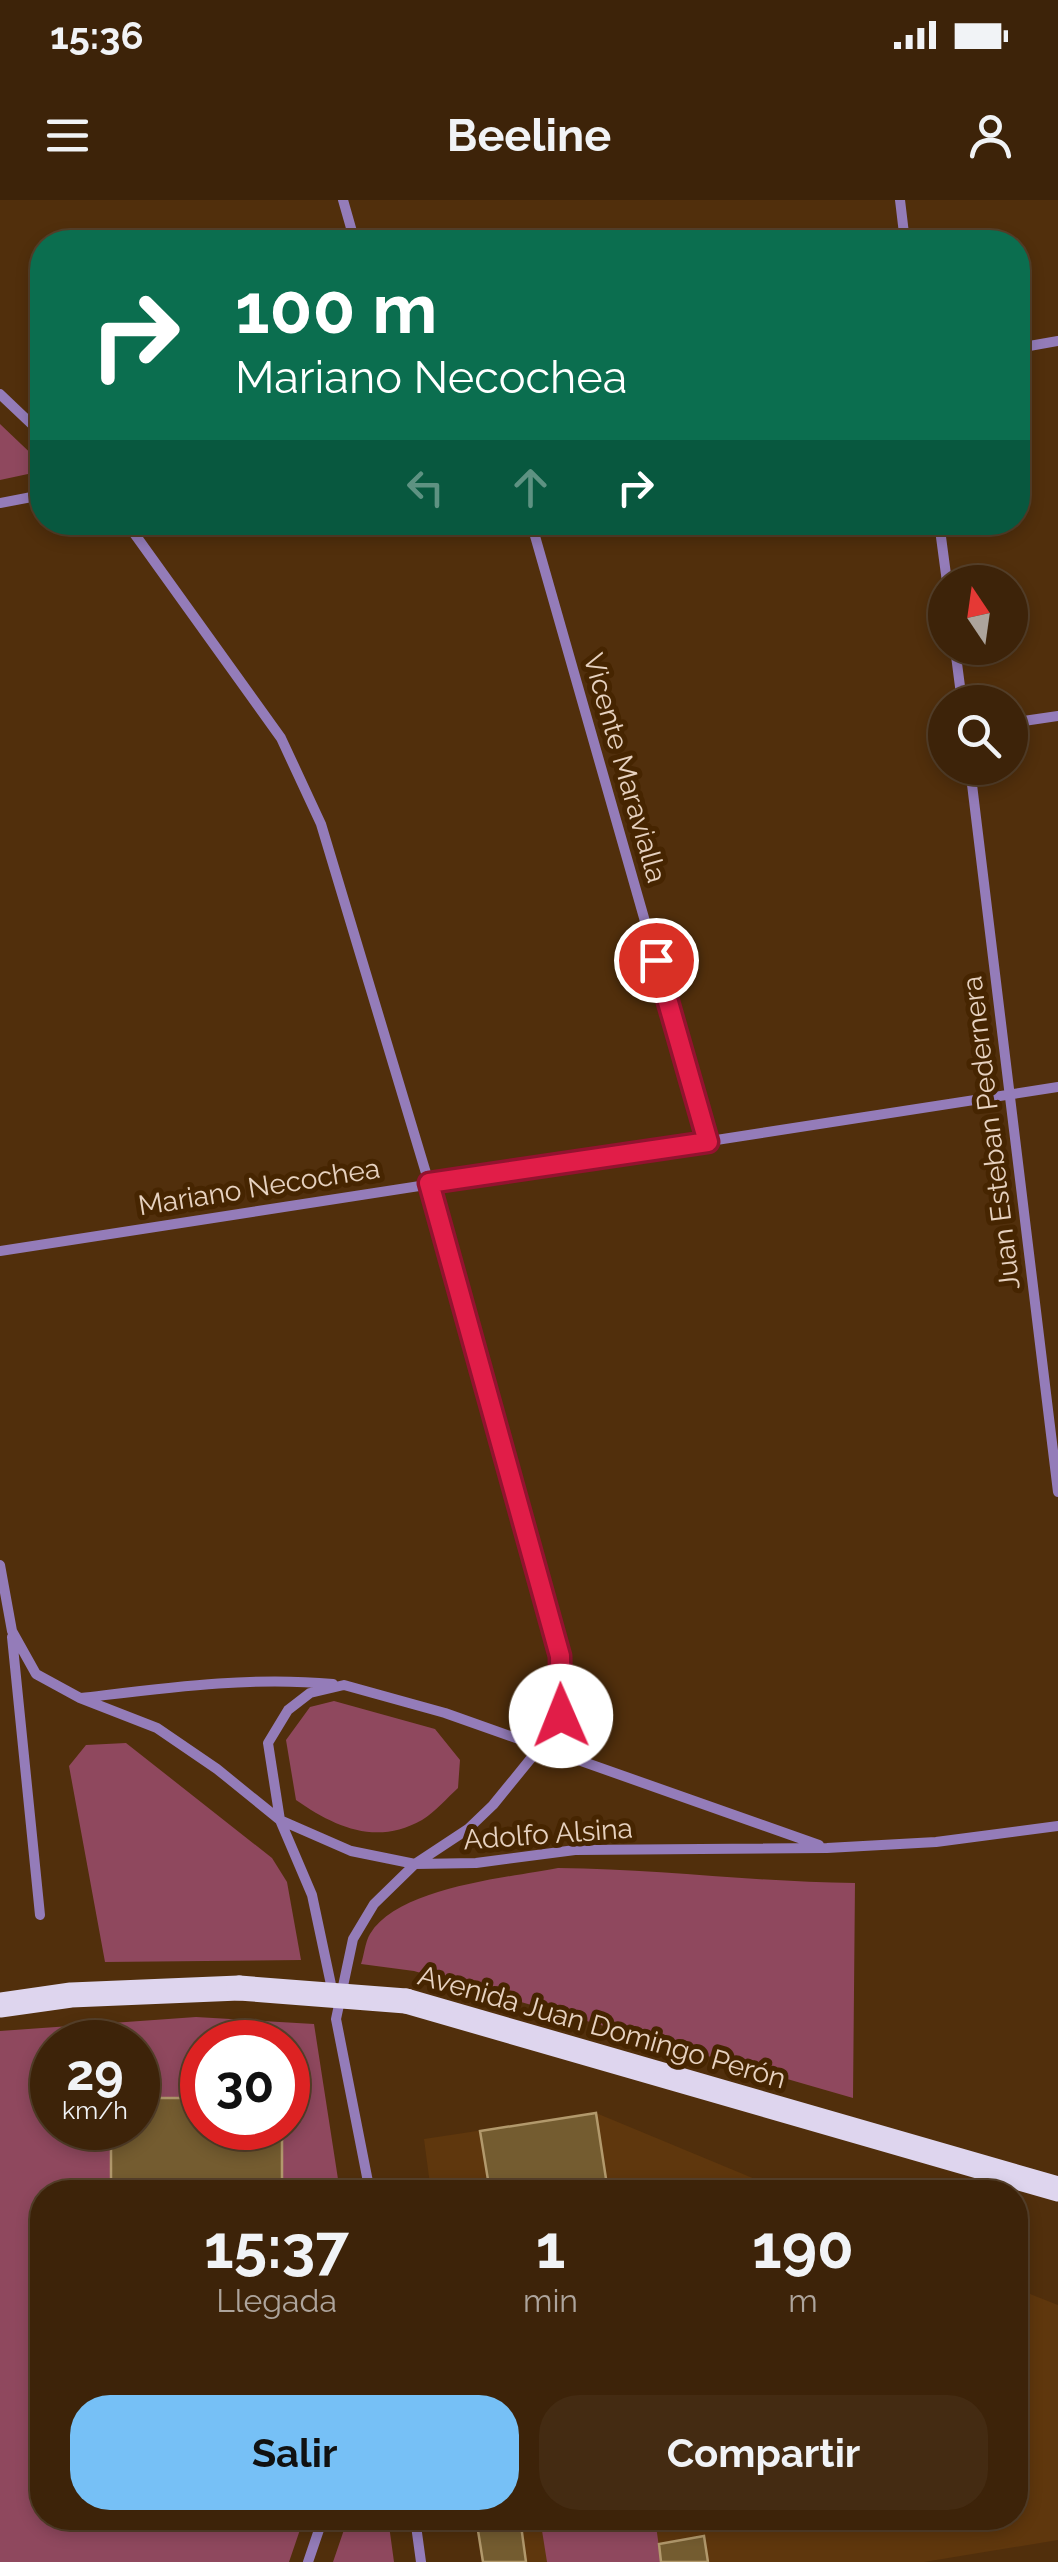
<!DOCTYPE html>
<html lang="es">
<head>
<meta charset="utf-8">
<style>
	body { margin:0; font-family:Raleway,sans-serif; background:#442b12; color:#f1f3f6; height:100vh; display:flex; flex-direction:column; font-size:38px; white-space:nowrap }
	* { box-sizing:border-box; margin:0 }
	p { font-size:32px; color:#ada49c }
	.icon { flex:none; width:55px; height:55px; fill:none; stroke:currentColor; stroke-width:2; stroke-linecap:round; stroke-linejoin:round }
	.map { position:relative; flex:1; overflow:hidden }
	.panel { position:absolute; left:30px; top:1980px; width:998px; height:350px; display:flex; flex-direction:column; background:#3d2309; border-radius:40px; box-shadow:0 5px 15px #0003,0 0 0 2px #56402a }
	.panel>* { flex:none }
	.top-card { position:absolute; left:30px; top:30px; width:1000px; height:305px; border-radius:40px; box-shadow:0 5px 15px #0003,0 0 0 2px #56402a; background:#0b6e4f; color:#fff; overflow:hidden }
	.needle { width:65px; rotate:347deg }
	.tools { position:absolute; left:928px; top:365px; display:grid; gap:20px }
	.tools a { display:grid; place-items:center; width:100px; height:100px; border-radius:50%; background:#3d2309; box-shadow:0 5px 15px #0003,0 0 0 2px #56402a; font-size:50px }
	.speed { position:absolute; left:30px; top:1820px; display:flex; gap:20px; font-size:50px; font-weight:700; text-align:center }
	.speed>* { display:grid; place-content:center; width:130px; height:130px; border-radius:50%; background:#3d2309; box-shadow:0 5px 15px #0003,0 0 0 2px #56402a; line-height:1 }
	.speed small { font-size:25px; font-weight:400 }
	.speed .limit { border:15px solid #d22; background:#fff; color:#111 }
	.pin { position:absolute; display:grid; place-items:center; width:85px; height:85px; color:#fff; margin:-42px; border:5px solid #fff; border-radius:50%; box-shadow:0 2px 10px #0007 }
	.me { position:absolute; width:110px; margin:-55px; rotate:359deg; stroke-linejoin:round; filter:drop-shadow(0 0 8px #0008) }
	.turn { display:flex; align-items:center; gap:35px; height:210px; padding:0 40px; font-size:45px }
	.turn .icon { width:130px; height:130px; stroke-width:2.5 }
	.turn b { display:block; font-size:70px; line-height:85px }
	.lanes { display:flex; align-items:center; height:95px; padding:0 40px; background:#0003; justify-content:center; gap:50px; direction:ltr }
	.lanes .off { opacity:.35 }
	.eta { display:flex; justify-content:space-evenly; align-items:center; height:170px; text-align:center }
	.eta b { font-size:60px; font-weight:700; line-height:70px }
	.cta { display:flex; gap:20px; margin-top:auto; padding:20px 40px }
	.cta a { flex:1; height:115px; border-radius:40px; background:#76c0f6; color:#111; font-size:40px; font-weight:700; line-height:115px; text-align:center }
	.cta a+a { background:#442b12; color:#f1f3f6 }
	.status { display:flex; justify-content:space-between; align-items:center; height:70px; padding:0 50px; background:#3d2309; direction:ltr }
	.status svg { height:28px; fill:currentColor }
	header { display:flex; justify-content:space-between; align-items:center; height:130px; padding:0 40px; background:#3d2309; font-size:45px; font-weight:700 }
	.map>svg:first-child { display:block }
	.built { fill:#5f370d }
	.green { fill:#8f485e; fill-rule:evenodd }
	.building { fill:#745c30; stroke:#b2996c; stroke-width:2.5 }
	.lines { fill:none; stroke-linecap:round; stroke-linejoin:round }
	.minor { stroke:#947cb9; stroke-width:10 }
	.primary { stroke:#ded5ee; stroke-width:25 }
	.primary-bridge { stroke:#ded5ee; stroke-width:25 }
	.route-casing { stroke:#92132f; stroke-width:25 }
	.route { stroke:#e11d48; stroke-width:18 }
	.labels { text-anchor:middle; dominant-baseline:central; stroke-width:10; stroke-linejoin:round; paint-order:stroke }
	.street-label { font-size:28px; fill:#e7d2c0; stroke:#462501 }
</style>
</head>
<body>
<div class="status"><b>15:36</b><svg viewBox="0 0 49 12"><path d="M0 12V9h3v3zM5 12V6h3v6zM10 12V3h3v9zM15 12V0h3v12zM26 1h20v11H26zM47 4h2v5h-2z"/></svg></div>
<header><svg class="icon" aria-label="menu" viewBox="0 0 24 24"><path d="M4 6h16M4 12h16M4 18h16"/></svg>Beeline<svg class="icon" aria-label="person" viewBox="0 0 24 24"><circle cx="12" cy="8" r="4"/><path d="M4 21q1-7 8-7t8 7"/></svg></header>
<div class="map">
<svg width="1058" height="2362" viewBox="0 0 1058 2362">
	<rect width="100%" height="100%" fill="#512f0c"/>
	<path class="built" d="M 596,1913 L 786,1992 L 431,1992 L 424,1939 Z
		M 1015,2088 L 1058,2105 L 1058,2340 L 924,2362 L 483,2362 L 476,2318 L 1015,2318 Z"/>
	<path class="green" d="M 0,224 L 42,264 L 42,271 L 0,280 Z
		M 334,1501 L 435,1529 L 460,1560 L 458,1588 C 447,1598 435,1612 422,1620 C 376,1646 335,1627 296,1600 L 286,1540 L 310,1507 Z
		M 126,1543 L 272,1658 L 287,1682 L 301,1760 L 105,1762 L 69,1566 L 86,1545 Z
		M 558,1668 C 657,1669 756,1682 855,1683 L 853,1898 L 414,1771 L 361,1764 C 364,1756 365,1742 370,1734 C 399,1687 507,1678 558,1668 Z
		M 196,1817 L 314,1824 L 340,1992 L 42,1992 L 42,2318 L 304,2318 L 289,2362 L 0,2362 L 0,1831 ZM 52,1842 L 138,1842 L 138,1928 L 52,1928 ZM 202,1842 L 288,1842 L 288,1928 L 202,1928 Z
		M 348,2318 L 388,2318 L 394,2362 L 333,2362 Z
		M 540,2318 L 655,2318 L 661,2362 L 547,2362 Z"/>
	<path class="building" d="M 138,1898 L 202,1898 L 202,1928 L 282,1928 L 282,1992 L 111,1992 L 111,1928 L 138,1928 Z
		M 596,1913 L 608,1992 L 490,1992 L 480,1931 Z
		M 476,2318 L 520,2318 L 526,2362 L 483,2362 Z
		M 704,2336 L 708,2362 L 661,2362 L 659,2344 Z"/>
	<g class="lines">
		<path class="minor" d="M 343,0 L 355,42
			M 900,0 L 905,42
			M 1018,148 L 1058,141
			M 0,194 L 42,234
			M 0,303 L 42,295
			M 126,322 L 281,538 L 321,624 L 429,983 L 560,1456 L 561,1516 L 541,1546 L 493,1605 L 468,1629 L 415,1664 L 374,1704 L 353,1739 L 336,1819 L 370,1992
			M 531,322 L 708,942
			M 939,322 L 947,382
			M 955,448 L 962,502
			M 1010,523 L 1058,516
			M 970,568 L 1058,1292
			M 0,1051 L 1058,887
			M 0,1365 L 12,1431 L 36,1474 L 80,1498 L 157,1528 L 217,1569 L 280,1620 L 351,1651 L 415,1664 L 476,1663 L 575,1650 L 827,1648 L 936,1642 L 1058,1626
			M 12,1437 L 40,1715
			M 81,1498 C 165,1488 248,1476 333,1484
			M 333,1794 L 312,1695 L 280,1620 L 268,1543 L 288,1510 L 310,1493 L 344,1485 L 445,1513 L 819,1645
			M 415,2318 L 421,2362
			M 308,2362 L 323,2318"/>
		<path class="primary" d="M 406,1801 L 1058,1989
			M 0,1805 L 71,1795 L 239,1788"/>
		<path class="primary-bridge" d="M 239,1788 L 406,1801"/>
	</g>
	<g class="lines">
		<g class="route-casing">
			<path id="route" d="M 561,1516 L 560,1456 L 429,983 L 708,942 L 656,760"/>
		</g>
		<use href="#route" class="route"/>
	</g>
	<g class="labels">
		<g class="street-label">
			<text transform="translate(625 568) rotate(74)">Vicente Maravialla</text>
			<text transform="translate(991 933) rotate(-97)">Juan Esteban Pedernera</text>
			<text transform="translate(259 987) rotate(-9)">Mariano Necochea</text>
			<text transform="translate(548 1634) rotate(-4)">Adolfo Alsina</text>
			<text transform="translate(602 1827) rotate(16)">Avenida Juan Domingo Perón</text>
		</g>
	</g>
</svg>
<div class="tools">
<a><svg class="needle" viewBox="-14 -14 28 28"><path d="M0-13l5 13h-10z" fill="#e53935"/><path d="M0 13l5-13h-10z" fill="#ada49c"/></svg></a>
<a><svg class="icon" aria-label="search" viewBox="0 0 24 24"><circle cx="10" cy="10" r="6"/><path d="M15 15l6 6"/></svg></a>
</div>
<div class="speed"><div>29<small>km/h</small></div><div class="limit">30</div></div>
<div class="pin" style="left:656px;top:760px;background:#d93025"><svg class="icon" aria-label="arrive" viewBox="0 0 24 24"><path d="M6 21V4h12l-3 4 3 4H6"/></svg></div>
<svg class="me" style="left:561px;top:1516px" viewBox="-20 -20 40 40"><circle r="19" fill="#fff"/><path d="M0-13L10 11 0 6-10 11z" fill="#e11d48"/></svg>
<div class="top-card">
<div class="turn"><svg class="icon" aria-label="right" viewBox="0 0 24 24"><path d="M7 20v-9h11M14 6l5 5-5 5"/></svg><div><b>100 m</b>Mariano Necochea</div></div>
<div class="lanes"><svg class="icon off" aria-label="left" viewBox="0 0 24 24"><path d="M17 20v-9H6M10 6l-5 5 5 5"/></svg><svg class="icon off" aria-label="ahead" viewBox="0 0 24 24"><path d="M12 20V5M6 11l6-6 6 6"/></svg><svg class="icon" aria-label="right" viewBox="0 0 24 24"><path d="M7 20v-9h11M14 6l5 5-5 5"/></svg></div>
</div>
<section class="panel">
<div class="eta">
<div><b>15:37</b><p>Llegada</p></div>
<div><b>1</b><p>min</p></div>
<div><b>190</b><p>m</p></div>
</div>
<div class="cta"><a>Salir</a><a>Compartir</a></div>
</section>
</div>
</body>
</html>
